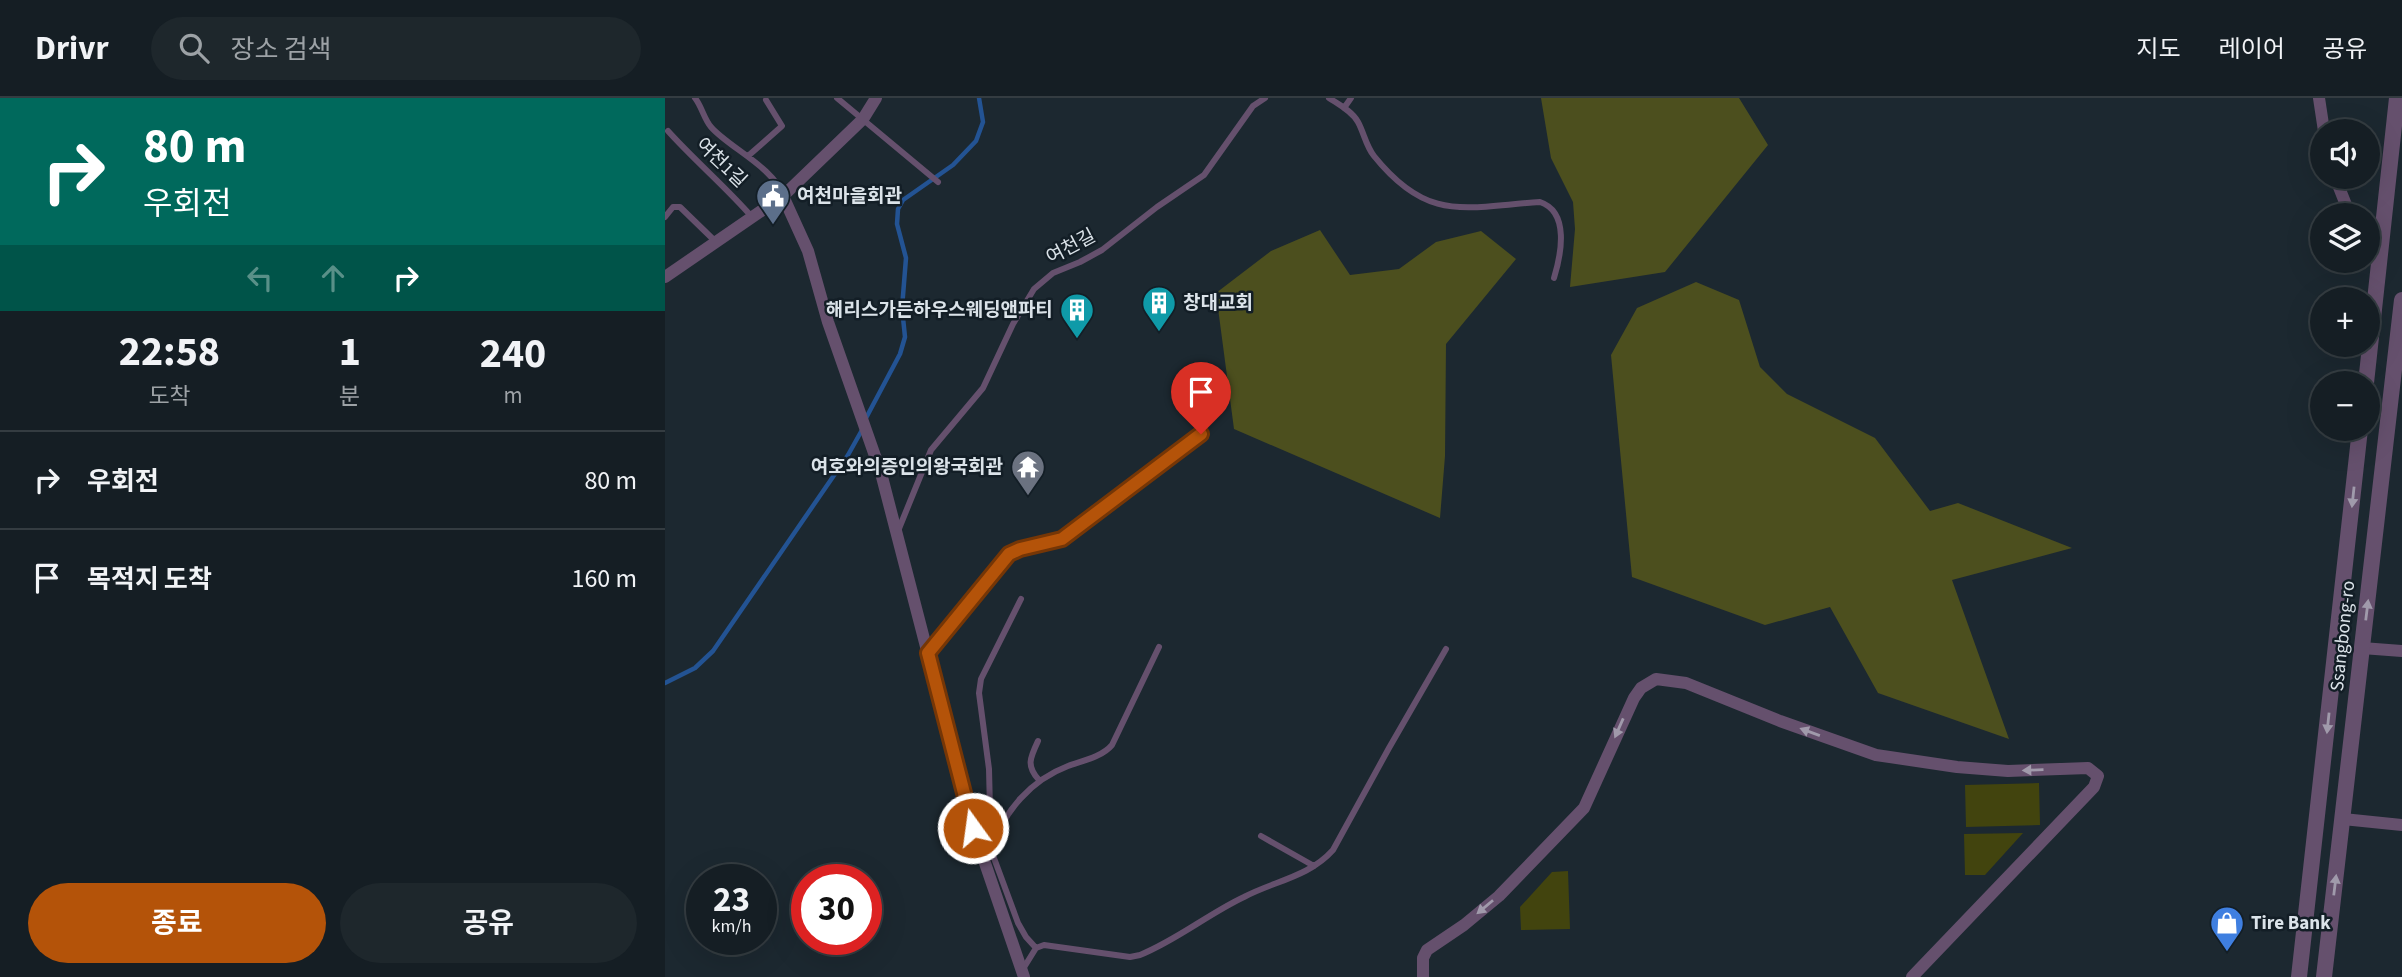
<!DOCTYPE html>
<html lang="ko">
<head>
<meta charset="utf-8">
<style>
	body { margin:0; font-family:"Source Sans 3","Noto Sans KR",sans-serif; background:#1e272c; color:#f1f3f6; height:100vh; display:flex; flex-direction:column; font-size:26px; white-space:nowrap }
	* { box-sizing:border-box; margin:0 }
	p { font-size:23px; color:#9da2a6 }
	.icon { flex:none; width:38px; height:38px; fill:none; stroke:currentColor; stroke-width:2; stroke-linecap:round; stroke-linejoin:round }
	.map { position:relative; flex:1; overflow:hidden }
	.side { display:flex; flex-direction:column; background:#151e24; width:665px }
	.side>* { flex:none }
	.hud { background:#00695c; color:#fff; overflow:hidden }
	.controls { position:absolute; left:1645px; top:21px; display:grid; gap:14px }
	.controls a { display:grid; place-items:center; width:70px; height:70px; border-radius:50%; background:#151e24; box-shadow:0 7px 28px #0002,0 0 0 2px #343c41; font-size:35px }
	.speed { position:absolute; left:21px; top:766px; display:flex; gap:14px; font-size:35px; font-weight:700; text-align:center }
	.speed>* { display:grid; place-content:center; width:91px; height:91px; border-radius:50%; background:#151e24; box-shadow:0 7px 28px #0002,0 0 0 2px #343c41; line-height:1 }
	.speed small { font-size:18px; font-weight:400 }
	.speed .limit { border:10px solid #d22; background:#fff; color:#111 }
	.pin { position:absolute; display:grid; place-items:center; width:60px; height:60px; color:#fff; margin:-72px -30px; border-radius:50% 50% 50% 0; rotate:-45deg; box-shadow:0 0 7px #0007 }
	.pin .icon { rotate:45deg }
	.me { position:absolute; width:77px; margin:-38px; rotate:346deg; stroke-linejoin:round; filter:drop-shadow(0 0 5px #0008) }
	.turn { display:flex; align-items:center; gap:24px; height:147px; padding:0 28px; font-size:32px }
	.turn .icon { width:91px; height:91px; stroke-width:2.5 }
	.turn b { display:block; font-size:49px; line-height:60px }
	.lanes { display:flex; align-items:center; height:66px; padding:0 28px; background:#0003; justify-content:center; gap:35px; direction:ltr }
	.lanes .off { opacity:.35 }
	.eta { display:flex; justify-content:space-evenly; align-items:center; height:119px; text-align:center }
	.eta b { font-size:42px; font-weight:700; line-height:49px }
	.primary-button { display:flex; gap:14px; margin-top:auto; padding:14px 28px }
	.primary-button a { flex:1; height:80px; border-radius:42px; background:#b45309; color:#fff; font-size:28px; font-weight:700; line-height:80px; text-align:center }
	.primary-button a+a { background:#1e272c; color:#f1f3f6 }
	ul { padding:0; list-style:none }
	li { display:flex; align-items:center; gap:21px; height:98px; padding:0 28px; border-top:2px solid #343c41 }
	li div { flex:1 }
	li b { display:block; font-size:26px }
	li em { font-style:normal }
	header { display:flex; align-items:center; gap:42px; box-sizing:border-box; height:98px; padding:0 35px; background:#151e24; border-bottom:2px solid #343c41 }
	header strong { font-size:33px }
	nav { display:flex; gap:38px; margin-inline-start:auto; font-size:24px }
	.search { width:490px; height:63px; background:#1e272c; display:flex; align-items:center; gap:18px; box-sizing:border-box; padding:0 24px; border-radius:38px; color:#9da2a6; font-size:26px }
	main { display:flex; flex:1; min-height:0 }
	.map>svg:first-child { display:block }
	.green { fill:#42440e }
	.forest { fill:#4c4f1e }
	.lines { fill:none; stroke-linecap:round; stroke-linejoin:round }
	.stream { stroke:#235393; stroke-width:4.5 }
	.service { stroke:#65506d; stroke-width:6 }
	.minor { stroke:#65506d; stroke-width:12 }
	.tertiary { stroke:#65506d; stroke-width:16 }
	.oneway { fill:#a09aab }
	.route-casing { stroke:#753606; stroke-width:18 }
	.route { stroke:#b45309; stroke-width:12 }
	.labels { text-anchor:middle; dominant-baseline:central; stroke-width:5; stroke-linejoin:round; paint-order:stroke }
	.street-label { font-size:19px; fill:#dbe3e9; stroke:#131e26 }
	.poi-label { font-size:19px; font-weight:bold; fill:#dbe3e9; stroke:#131e26; text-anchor:start }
</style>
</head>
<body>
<header>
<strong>Drivr</strong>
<div class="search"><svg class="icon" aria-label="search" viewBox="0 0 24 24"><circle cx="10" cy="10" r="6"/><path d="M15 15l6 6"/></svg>장소 검색</div>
<nav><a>지도</a><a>레이어</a><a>공유</a></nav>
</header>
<main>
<section class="side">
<div class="hud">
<div class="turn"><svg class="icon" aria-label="right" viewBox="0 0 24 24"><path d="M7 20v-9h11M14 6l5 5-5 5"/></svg><div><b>80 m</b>우회전</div></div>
<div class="lanes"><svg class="icon off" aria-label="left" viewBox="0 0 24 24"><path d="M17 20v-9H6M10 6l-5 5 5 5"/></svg><svg class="icon off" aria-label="ahead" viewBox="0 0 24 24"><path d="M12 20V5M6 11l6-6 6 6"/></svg><svg class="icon" aria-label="right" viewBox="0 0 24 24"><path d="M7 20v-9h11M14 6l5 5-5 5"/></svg></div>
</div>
<div class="eta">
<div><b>22:58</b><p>도착</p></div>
<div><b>1</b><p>분</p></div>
<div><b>240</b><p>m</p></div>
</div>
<ul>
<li><svg class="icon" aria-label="right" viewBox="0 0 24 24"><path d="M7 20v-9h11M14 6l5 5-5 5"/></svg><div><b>우회전</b></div><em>80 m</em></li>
<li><svg class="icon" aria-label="arrive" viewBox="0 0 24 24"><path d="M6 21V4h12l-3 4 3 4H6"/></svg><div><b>목적지 도착</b></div><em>160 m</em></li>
</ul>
<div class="primary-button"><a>종료</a><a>공유</a></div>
</section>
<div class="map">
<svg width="1737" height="879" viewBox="0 0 1737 879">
	<rect width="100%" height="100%" fill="#1c2830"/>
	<path class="green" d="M 1374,685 L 1375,727 L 1301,729 L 1300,687 Z
		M 1358,735 L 1320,777 L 1300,777 L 1299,736 Z
		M 903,773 L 905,831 L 856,832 L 855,809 L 887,774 Z"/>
	<path class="forest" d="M 876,0 L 1074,0 L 1103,47 L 1000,174 L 905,189 L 910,131 L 908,104 L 886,60 Z
		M 655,132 L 685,177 L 734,171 L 771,144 L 816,133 L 851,161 L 781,246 L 780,358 L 775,420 L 569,331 L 551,195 L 606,153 Z
		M 1031,184 L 1074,202 L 1095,269 L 1122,296 L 1210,340 L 1265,413 L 1293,405 L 1407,450 L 1287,482 L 1344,641 L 1213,595 L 1165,509 L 1100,527 L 967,479 L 946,257 L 972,210 Z"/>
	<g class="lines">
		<path class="stream" d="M 201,320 L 235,256 L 240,239 L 237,210 L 241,160 L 232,126 L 233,111 L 238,102 L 288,67 L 311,43 L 318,24 L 314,0
			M 0,585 L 30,570 L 48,553 L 183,357 L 197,332"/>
		<path class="service" d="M 30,0 C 37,9 39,21 46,29 C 63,49 110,70 118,98
			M 172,0 L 273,84
			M 664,0 C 673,6 687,13 693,24 C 699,35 701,48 709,58 C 763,125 799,109 875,104 C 905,114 896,157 889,180
			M 679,10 L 686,0
			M 3,33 C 30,63 61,89 87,119
			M 83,58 L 117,28 L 101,2
			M 0,119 L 8,109 L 15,109 L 51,144
			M 233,433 L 266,352 L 318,290 L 348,226 L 369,191 L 388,175 L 415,164 L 437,152 L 492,109 L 539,77 L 588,8 L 600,0
			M 356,501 L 316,581 L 314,595 L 324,671 L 326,752 L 353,825 L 361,839 L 371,850
			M 264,553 L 344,456 L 355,451 L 397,441 L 536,336
			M 373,643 C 365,660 361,668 374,682
			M 596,738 L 649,768
			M 327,750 C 339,713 366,682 403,668 C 417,663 437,659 447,647 L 494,549
			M 358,871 L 371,850 L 379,847 L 465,859 L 475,857 C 512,842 543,816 579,799 C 609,783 644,779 668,752 L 724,650 L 781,551"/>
		<path class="minor" d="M 211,0 L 198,21 L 118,98 L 143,153 L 163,224 L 216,375 L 308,730 L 359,879
			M 1654,0 L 1659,33
			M 1670,79 L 1685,117
			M 1703,143 L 1715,158
			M 0,179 L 118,98
			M 1697,550 L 1737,553
			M 1678,721 L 1737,727
			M 758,879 L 758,860 L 762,852 L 799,827 L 834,798 L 919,710 L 969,600 L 976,590 L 991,581 L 1021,585 L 1115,623 L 1211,657 L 1292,669 L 1343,673 L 1423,670 L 1433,678 L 1429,689 L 1247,879"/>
		<path class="tertiary" d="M 1701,285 L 1732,0
			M 1634,879 L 1695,331
			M 1659,879 L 1737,202"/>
	</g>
	<defs><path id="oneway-solid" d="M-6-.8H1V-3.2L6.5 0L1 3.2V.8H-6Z" transform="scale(1.75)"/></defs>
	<g class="oneway">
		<use href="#oneway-solid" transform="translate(1688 399) rotate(96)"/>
		<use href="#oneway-solid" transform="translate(1702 512) rotate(-83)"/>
		<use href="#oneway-solid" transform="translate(1663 625) rotate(96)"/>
		<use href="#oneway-solid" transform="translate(954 630) rotate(114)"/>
		<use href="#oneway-solid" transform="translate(1145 634) rotate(-160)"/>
		<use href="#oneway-solid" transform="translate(1368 672) rotate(178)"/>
		<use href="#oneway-solid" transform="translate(1670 787) rotate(-83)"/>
		<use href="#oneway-solid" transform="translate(820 809) rotate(140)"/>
	</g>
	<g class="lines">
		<g class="route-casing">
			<path id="route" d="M 308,730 L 263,555 L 344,456 L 355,451 L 397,441 L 536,336"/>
		</g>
		<use href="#route" class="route"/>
	</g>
	<defs>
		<g id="civic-pin" transform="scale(1.75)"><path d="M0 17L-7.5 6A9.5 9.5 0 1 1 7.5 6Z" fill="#5c6f8a" stroke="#131e26"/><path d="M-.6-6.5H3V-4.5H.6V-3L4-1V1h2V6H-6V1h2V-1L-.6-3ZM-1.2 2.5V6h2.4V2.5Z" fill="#fff"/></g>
		<g id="building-pin" transform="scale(1.75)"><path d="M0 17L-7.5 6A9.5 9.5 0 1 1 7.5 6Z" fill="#0f9aa8" stroke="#131e26"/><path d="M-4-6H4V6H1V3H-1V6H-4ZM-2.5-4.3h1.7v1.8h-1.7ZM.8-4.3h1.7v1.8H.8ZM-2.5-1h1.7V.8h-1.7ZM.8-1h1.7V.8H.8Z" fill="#fff"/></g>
		<g id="temple-pin" transform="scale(1.75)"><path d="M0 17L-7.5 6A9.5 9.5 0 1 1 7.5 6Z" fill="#6b7280" stroke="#131e26"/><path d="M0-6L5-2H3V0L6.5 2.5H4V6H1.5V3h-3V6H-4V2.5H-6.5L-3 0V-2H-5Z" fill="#fff"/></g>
		<g id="shop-pin" transform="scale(1.75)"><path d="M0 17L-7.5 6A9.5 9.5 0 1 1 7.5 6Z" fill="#3f7fe0" stroke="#131e26"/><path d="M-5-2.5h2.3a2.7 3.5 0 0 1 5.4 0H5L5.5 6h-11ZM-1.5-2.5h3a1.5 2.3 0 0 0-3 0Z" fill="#fff"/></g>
	</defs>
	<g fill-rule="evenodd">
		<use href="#civic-pin" x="108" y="98"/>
		<use href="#building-pin" x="494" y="205"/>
		<use href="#building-pin" x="412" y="212"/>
		<use href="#temple-pin" x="363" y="369"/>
		<use href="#shop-pin" x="1562" y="825"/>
	</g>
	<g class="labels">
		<g class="street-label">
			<text transform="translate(56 65) rotate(44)">여천1길</text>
			<text transform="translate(406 149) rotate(-28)">여천길</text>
			<text transform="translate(1678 538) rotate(-84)">Ssangbong-ro</text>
		</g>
		<g class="poi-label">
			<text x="132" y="98">여천마을회관</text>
			<text x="518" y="205">창대교회</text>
			<text x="388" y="212" text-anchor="end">해리스가든하우스웨딩앤파티</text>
			<text x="338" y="369" text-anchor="end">여호와의증인의왕국회관</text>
			<text x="1586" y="825">Tire Bank</text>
		</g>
	</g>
</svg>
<div class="controls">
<a><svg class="icon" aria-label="sound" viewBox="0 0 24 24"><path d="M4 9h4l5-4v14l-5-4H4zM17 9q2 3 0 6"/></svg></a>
<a><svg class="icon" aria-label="layers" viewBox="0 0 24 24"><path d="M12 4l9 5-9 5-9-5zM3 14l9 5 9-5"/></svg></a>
<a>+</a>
<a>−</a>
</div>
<div class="speed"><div>23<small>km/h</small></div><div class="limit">30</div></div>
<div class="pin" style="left:536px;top:336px;background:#d93025"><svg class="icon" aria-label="arrive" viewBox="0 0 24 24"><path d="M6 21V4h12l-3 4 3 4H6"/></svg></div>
<svg class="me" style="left:308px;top:730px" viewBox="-20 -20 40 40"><circle r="17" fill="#b45309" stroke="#fff" stroke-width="3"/><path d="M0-11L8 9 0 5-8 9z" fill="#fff"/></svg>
</div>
</main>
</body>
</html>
